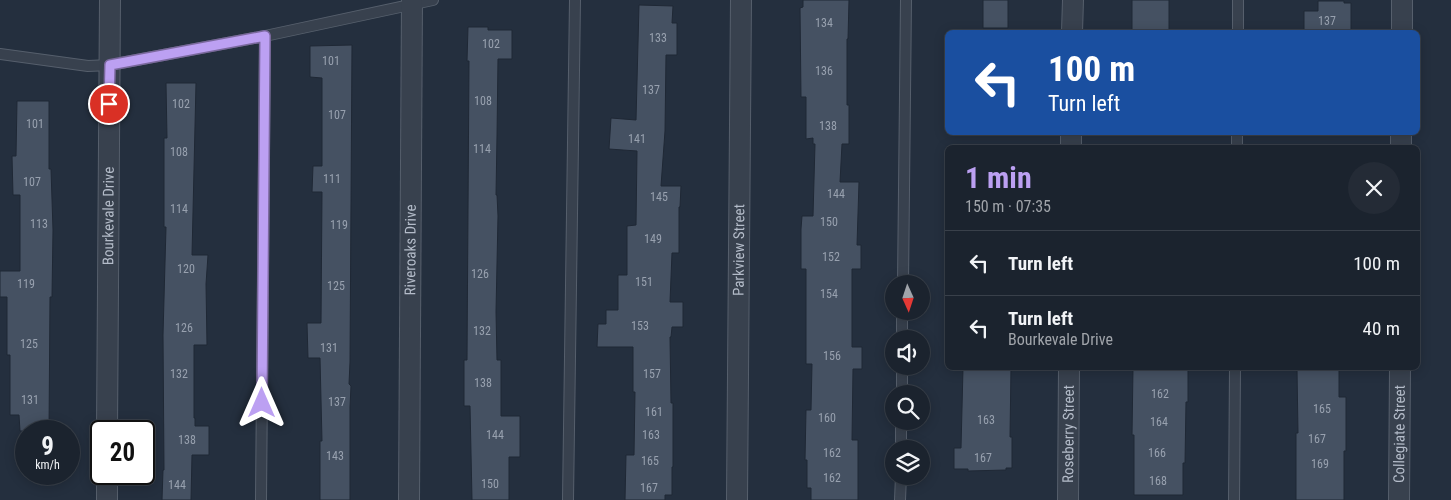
<!DOCTYPE html>
<html lang="en">
<head>
<meta charset="utf-8">
<style>
	body { margin:0; font-family:"Roboto Condensed",sans-serif; background:#242b36; color:#f1f3f6; height:100vh; display:flex; flex-direction:column; font-size:19px; white-space:nowrap }
	* { box-sizing:border-box; margin:0 }
	p { font-size:16px; color:#a0a4aa }
	.icon { flex:none; width:28px; height:28px; fill:none; stroke:currentColor; stroke-width:2; stroke-linecap:round; stroke-linejoin:round }
	.map { position:relative; flex:1; overflow:hidden }
	.side { position:absolute; left:945px; top:145px; width:475px; height:225px; display:flex; flex-direction:column; background:#1b232e; border-radius:8px; box-shadow:0 2px 12px #0003,0 0 0 1px #39404a }
	.side>* { flex:none }
	.guide { position:absolute; left:945px; top:30px; width:475px; height:105px; border-radius:8px; box-shadow:0 2px 12px #0003,0 0 0 1px #39404a; background:#1a4fa0; color:#fff; overflow:hidden }
	.needle { width:32px; rotate:177deg }
	.controls { position:absolute; left:885px; top:275px; display:grid; gap:10px }
	.controls a { display:grid; place-items:center; width:45px; height:45px; border-radius:50%; background:#1b232e; box-shadow:0 2px 12px #0003,0 0 0 1px #39404a; font-size:25px }
	.speed { position:absolute; left:15px; top:420px; display:flex; gap:10px; font-size:25px; font-weight:700; text-align:center }
	.speed>* { display:grid; place-content:center; width:65px; height:65px; border-radius:50%; background:#1b232e; box-shadow:0 2px 12px #0003,0 0 0 1px #39404a; line-height:1 }
	.speed small { font-size:12px; font-weight:400 }
	.speed .limit { border:2px solid #111; border-radius:8px; background:#fff; color:#111 }
	.pin { position:absolute; display:grid; place-items:center; width:42px; height:42px; color:#fff; margin:-21px; border:2px solid #fff; border-radius:50%; box-shadow:0 1px 5px #0007 }
	.me { position:absolute; width:55px; margin:-28px; rotate:0deg; stroke-linejoin:round; filter:drop-shadow(0 0 4px #0008) }
	.turn { display:flex; align-items:center; gap:18px; height:105px; padding:0 20px; font-size:22px }
	.turn .icon { width:65px; height:65px; stroke-width:2.5 }
	.turn b { display:block; font-size:35px; line-height:42px }
	.round { display:grid; place-items:center; flex:none; width:52px; height:52px; border-radius:26px; background:#242b36 }
	.head { display:flex; align-items:center; justify-content:space-between; height:85px; padding:0 20px }
	h1 { font-size:30px; font-weight:700; line-height:38px; color:#bca0f2 }
	ul { padding:0; list-style:none }
	li { display:flex; align-items:center; gap:15px; height:65px; padding:0 20px; border-top:1px solid #39404a }
	li div { flex:1 }
	li b { display:block; font-size:19px }
	li em { font-style:normal }
	.map>svg:first-child { display:block }
	.building { fill:#455162; stroke:#1f2835 }
	.lines { fill:none; stroke-linecap:round; stroke-linejoin:round }
	.lane-casing { stroke:#565f6c; stroke-width:12 }
	.street-casing { stroke:#565f6c; stroke-width:22 }
	.lane { stroke:#38414e; stroke-width:10 }
	.street { stroke:#38414e; stroke-width:20 }
	.route-casing { stroke:#7a689d; stroke-width:12 }
	.route { stroke:#bca0f2; stroke-width:9 }
	.labels { text-anchor:middle; dominant-baseline:central; stroke-width:5; stroke-linejoin:round; paint-order:stroke }
	.number-label { font-size:12px; fill:#98a1af }
	.street-label { font-size:15px; fill:#b4bcc9; stroke:#1d2633 }
</style>
</head>
<body>
<div class="map">
<svg width="1451" height="500" viewBox="0 0 1451 500">
	<rect width="100%" height="100%" fill="#242f3e"/>
	<path class="building" d="M 803,0 L 849,0 L 848,39 L 847,39 L 847,105 L 849,105 L 849,144 L 842,144 L 840,182 L 859,182 L 857,245 L 861,245 L 861,269 L 852,269 L 852,347 L 862,347 L 862,369 L 853,369 L 852,440 L 858,440 L 858,500 L 811,500 L 811,488 L 807,488 L 807,460 L 805,460 L 806,410 L 811,410 L 812,364 L 806,364 L 806,269 L 801,269 L 801,229 L 802,216 L 813,216 L 815,144 L 813,144 L 813,138 L 806,139 L 806,97 L 801,97 L 800,8 L 803,7 Z
		M 983,0 L 1008,0 L 1008,28 L 983,28 Z
		M 1132,0 L 1169,0 L 1169,32 L 1132,32 Z
		M 1318,1 L 1344,1 L 1344,3 L 1351,3 L 1351,30 L 1304,30 L 1304,11 L 1318,11 Z
		M 639,5 L 673,6 L 672,23 L 677,23 L 677,55 L 666,55 L 665,131 L 661,186 L 681,186 L 680,207 L 679,207 L 679,253 L 672,253 L 670,302 L 683,302 L 683,327 L 672,327 L 671,337 L 670,337 L 671,403 L 673,403 L 673,467 L 672,467 L 672,495 L 665,495 L 665,500 L 625,500 L 626,455 L 634,455 L 635,392 L 633,392 L 633,347 L 597,347 L 598,324 L 606,324 L 606,310 L 618,310 L 618,275 L 627,275 L 627,226 L 636,225 L 637,151 L 609,149 L 611,118 L 636,120 Z
		M 468,27 L 488,27 L 488,30 L 512,30 L 512,59 L 498,59 L 497,136 L 496,195 L 497,195 L 498,216 L 496,312 L 497,360 L 501,360 L 501,416 L 520,416 L 520,457 L 509,457 L 509,500 L 472,500 L 470,406 L 464,406 L 464,360 L 467,360 L 469,61 L 467,61 Z
		M 352,45 L 350,362 L 349,384 L 351,386 L 350,407 L 350,500 L 320,500 L 320,441 L 322,441 L 320,358 L 308,358 L 307,323 L 321,323 L 322,192 L 312,192 L 313,166 L 322,166 L 322,78 L 310,77 L 310,46 Z
		M 166,83 L 196,83 L 192,255 L 208,255 L 206,284 L 207,345 L 194,345 L 194,418 L 195,418 L 195,426 L 209,426 L 209,455 L 192,455 L 191,500 L 162,500 L 163,470 L 164,470 L 163,335 L 166,227 L 164,227 L 164,138 L 167,138 Z
		M 17,101 L 49,101 L 49,169 L 51,169 L 53,230 L 52,297 L 50,297 L 49,431 L 20,431 L 19,415 L 10,415 L 10,355 L 7,355 L 7,297 L 0,297 L 0,271 L 20,271 L 20,195 L 13,195 L 12,156 L 16,156 Z
		M 963,368 L 1011,368 L 1010,437 L 1012,437 L 1012,468 L 1006,468 L 1006,470 L 968,471 L 968,469 L 954,469 L 954,448 L 961,448 Z
		M 1133,368 L 1188,368 L 1188,402 L 1186,402 L 1185,463 L 1183,463 L 1183,495 L 1134,495 L 1134,435 L 1132,435 Z
		M 1297,370 L 1339,370 L 1339,397 L 1346,397 L 1346,451 L 1344,451 L 1344,500 L 1296,500 L 1296,433 L 1298,433 Z"/>
	<g class="lines">
		<g class="lane-casing">
			<path id="lane" d="M 1238,32 L 1238,0
				M 0,54 L 88,66 L 110,65 L 265,36 L 433,0
				M 1237,148 L 1237,132
				M 903,284 L 906,0
				M 902,339 L 902,311
				M 902,394 L 902,366
				M 901,449 L 901,421
				M 261,500 L 265,36
				M 568,500 L 575,0
				M 900,500 L 901,476
				M 1234,500 L 1235,368"/>
		</g>
		<g class="street-casing">
			<g id="street">
				<path d="M 1072,32 L 1073,0"/>
				<path d="M 1402,32 L 1402,0"/>
				<path d="M 1071,148 L 1071,132"/>
				<path d="M 1401,148 L 1401,132"/>
				<path id="s1" d="M 107,431 L 110,0"/>
				<path d="M 107,500 L 107,474"/>
				<path id="s2" d="M 409,500 L 412,0"/>
				<path id="s3" d="M 737,500 L 741,0"/>
				<path id="s4" d="M 1068,500 L 1069,368"/>
				<path id="s5" d="M 1399,500 L 1400,368"/>
			</g>
		</g>
		<use href="#lane" class="lane"/>
		<use href="#street" class="street"/>
	</g>
	<g class="lines">
		<g class="route-casing">
			<path id="route" d="M 109,104 L 110,65 L 265,36 L 262,403"/>
		</g>
		<use href="#route" class="route"/>
	</g>
	<g class="labels">
		<g class="number-label">
			<text x="1327" y="21">137</text>
			<text x="824" y="23">134</text>
			<text x="658" y="38">133</text>
			<text x="491" y="44">102</text>
			<text x="331" y="61">101</text>
			<text x="824" y="71">136</text>
			<text x="651" y="90">137</text>
			<text x="483" y="101">108</text>
			<text x="181" y="104">102</text>
			<text x="337" y="115">107</text>
			<text x="35" y="124">101</text>
			<text x="828" y="126">138</text>
			<text x="637" y="139">141</text>
			<text x="482" y="149">114</text>
			<text x="179" y="152">108</text>
			<text x="332" y="179">111</text>
			<text x="32" y="182">107</text>
			<text x="836" y="194">144</text>
			<text x="659" y="197">145</text>
			<text x="179" y="209">114</text>
			<text x="829" y="222">150</text>
			<text x="39" y="224">113</text>
			<text x="339" y="225">119</text>
			<text x="653" y="239">149</text>
			<text x="831" y="257">152</text>
			<text x="186" y="269">120</text>
			<text x="480" y="274">126</text>
			<text x="644" y="282">151</text>
			<text x="26" y="284">119</text>
			<text x="336" y="286">125</text>
			<text x="829" y="294">154</text>
			<text x="640" y="326">153</text>
			<text x="184" y="328">126</text>
			<text x="482" y="331">132</text>
			<text x="29" y="344">125</text>
			<text x="329" y="348">131</text>
			<text x="832" y="356">156</text>
			<text x="179" y="374">132</text>
			<text x="652" y="374">157</text>
			<text x="483" y="383">138</text>
			<text x="1160" y="394">162</text>
			<text x="30" y="400">131</text>
			<text x="337" y="402">137</text>
			<text x="1322" y="409">165</text>
			<text x="654" y="412">161</text>
			<text x="827" y="418">160</text>
			<text x="986" y="420">163</text>
			<text x="1159" y="422">164</text>
			<text x="495" y="435">144</text>
			<text x="651" y="435">163</text>
			<text x="1317" y="439">167</text>
			<text x="187" y="440">138</text>
			<text x="832" y="453">162</text>
			<text x="1157" y="453">166</text>
			<text x="335" y="456">143</text>
			<text x="983" y="458">167</text>
			<text x="650" y="461">165</text>
			<text x="1320" y="464">169</text>
			<text x="832" y="478">162</text>
			<text x="1158" y="481">168</text>
			<text x="490" y="484">150</text>
			<text x="177" y="485">144</text>
			<text x="649" y="488">167</text>
		</g>
		<g class="street-label">
			<text stroke="none"><textPath href="#s1" startOffset="215">Bourkevale Drive</textPath></text>
			<text stroke="none"><textPath href="#s2" startOffset="250">Riveroaks Drive</textPath></text>
			<text stroke="none"><textPath href="#s3" startOffset="250">Parkview Street</textPath></text>
			<text stroke="none"><textPath href="#s4" startOffset="66">Roseberry Street</textPath></text>
			<text stroke="none"><textPath href="#s5" startOffset="66">Collegiate Street</textPath></text>
		</g>
	</g>
</svg>
<div class="controls">
<a><svg class="needle" viewBox="-14 -14 28 28"><path d="M0-13l5 13h-10z" fill="#e53935"/><path d="M0 13l5-13h-10z" fill="#a0a4aa"/></svg></a>
<a><svg class="icon" aria-label="sound" viewBox="0 0 24 24"><path d="M4 9h4l5-4v14l-5-4H4zM17 9q2 3 0 6"/></svg></a>
<a><svg class="icon" aria-label="search" viewBox="0 0 24 24"><circle cx="10" cy="10" r="6"/><path d="M15 15l6 6"/></svg></a>
<a><svg class="icon" aria-label="layers" viewBox="0 0 24 24"><path d="M12 4l9 5-9 5-9-5zM3 14l9 5 9-5"/></svg></a>
</div>
<div class="speed"><div>9<small>km/h</small></div><div class="limit">20</div></div>
<div class="pin" style="left:109px;top:104px;background:#d93025"><svg class="icon" aria-label="arrive" viewBox="0 0 24 24"><path d="M6 21V4h12l-3 4 3 4H6"/></svg></div>
<svg class="me" style="left:262px;top:403px" viewBox="-20 -20 40 40"><path d="M0-17L14 15 0 8-14 15z" fill="#bca0f2" stroke="#fff" stroke-width="4"/></svg>
<div class="guide">
<div class="turn"><svg class="icon" aria-label="left" viewBox="0 0 24 24"><path d="M17 20v-9H6M10 6l-5 5 5 5"/></svg><div><b>100 m</b>Turn left</div></div>
</div>
<section class="side">
<div class="head"><div><h1>1 min</h1><p>150 m · 07:35</p></div><a class="round"><svg class="icon" aria-label="close" viewBox="0 0 24 24"><path d="M6 6l12 12M18 6L6 18"/></svg></a></div>
<ul>
<li><svg class="icon" aria-label="left" viewBox="0 0 24 24"><path d="M17 20v-9H6M10 6l-5 5 5 5"/></svg><div><b>Turn left</b></div><em>100 m</em></li>
<li><svg class="icon" aria-label="left" viewBox="0 0 24 24"><path d="M17 20v-9H6M10 6l-5 5 5 5"/></svg><div><b>Turn left</b><p>Bourkevale Drive</p></div><em>40 m</em></li>
</ul>
</section>
</div>
</body>
</html>
